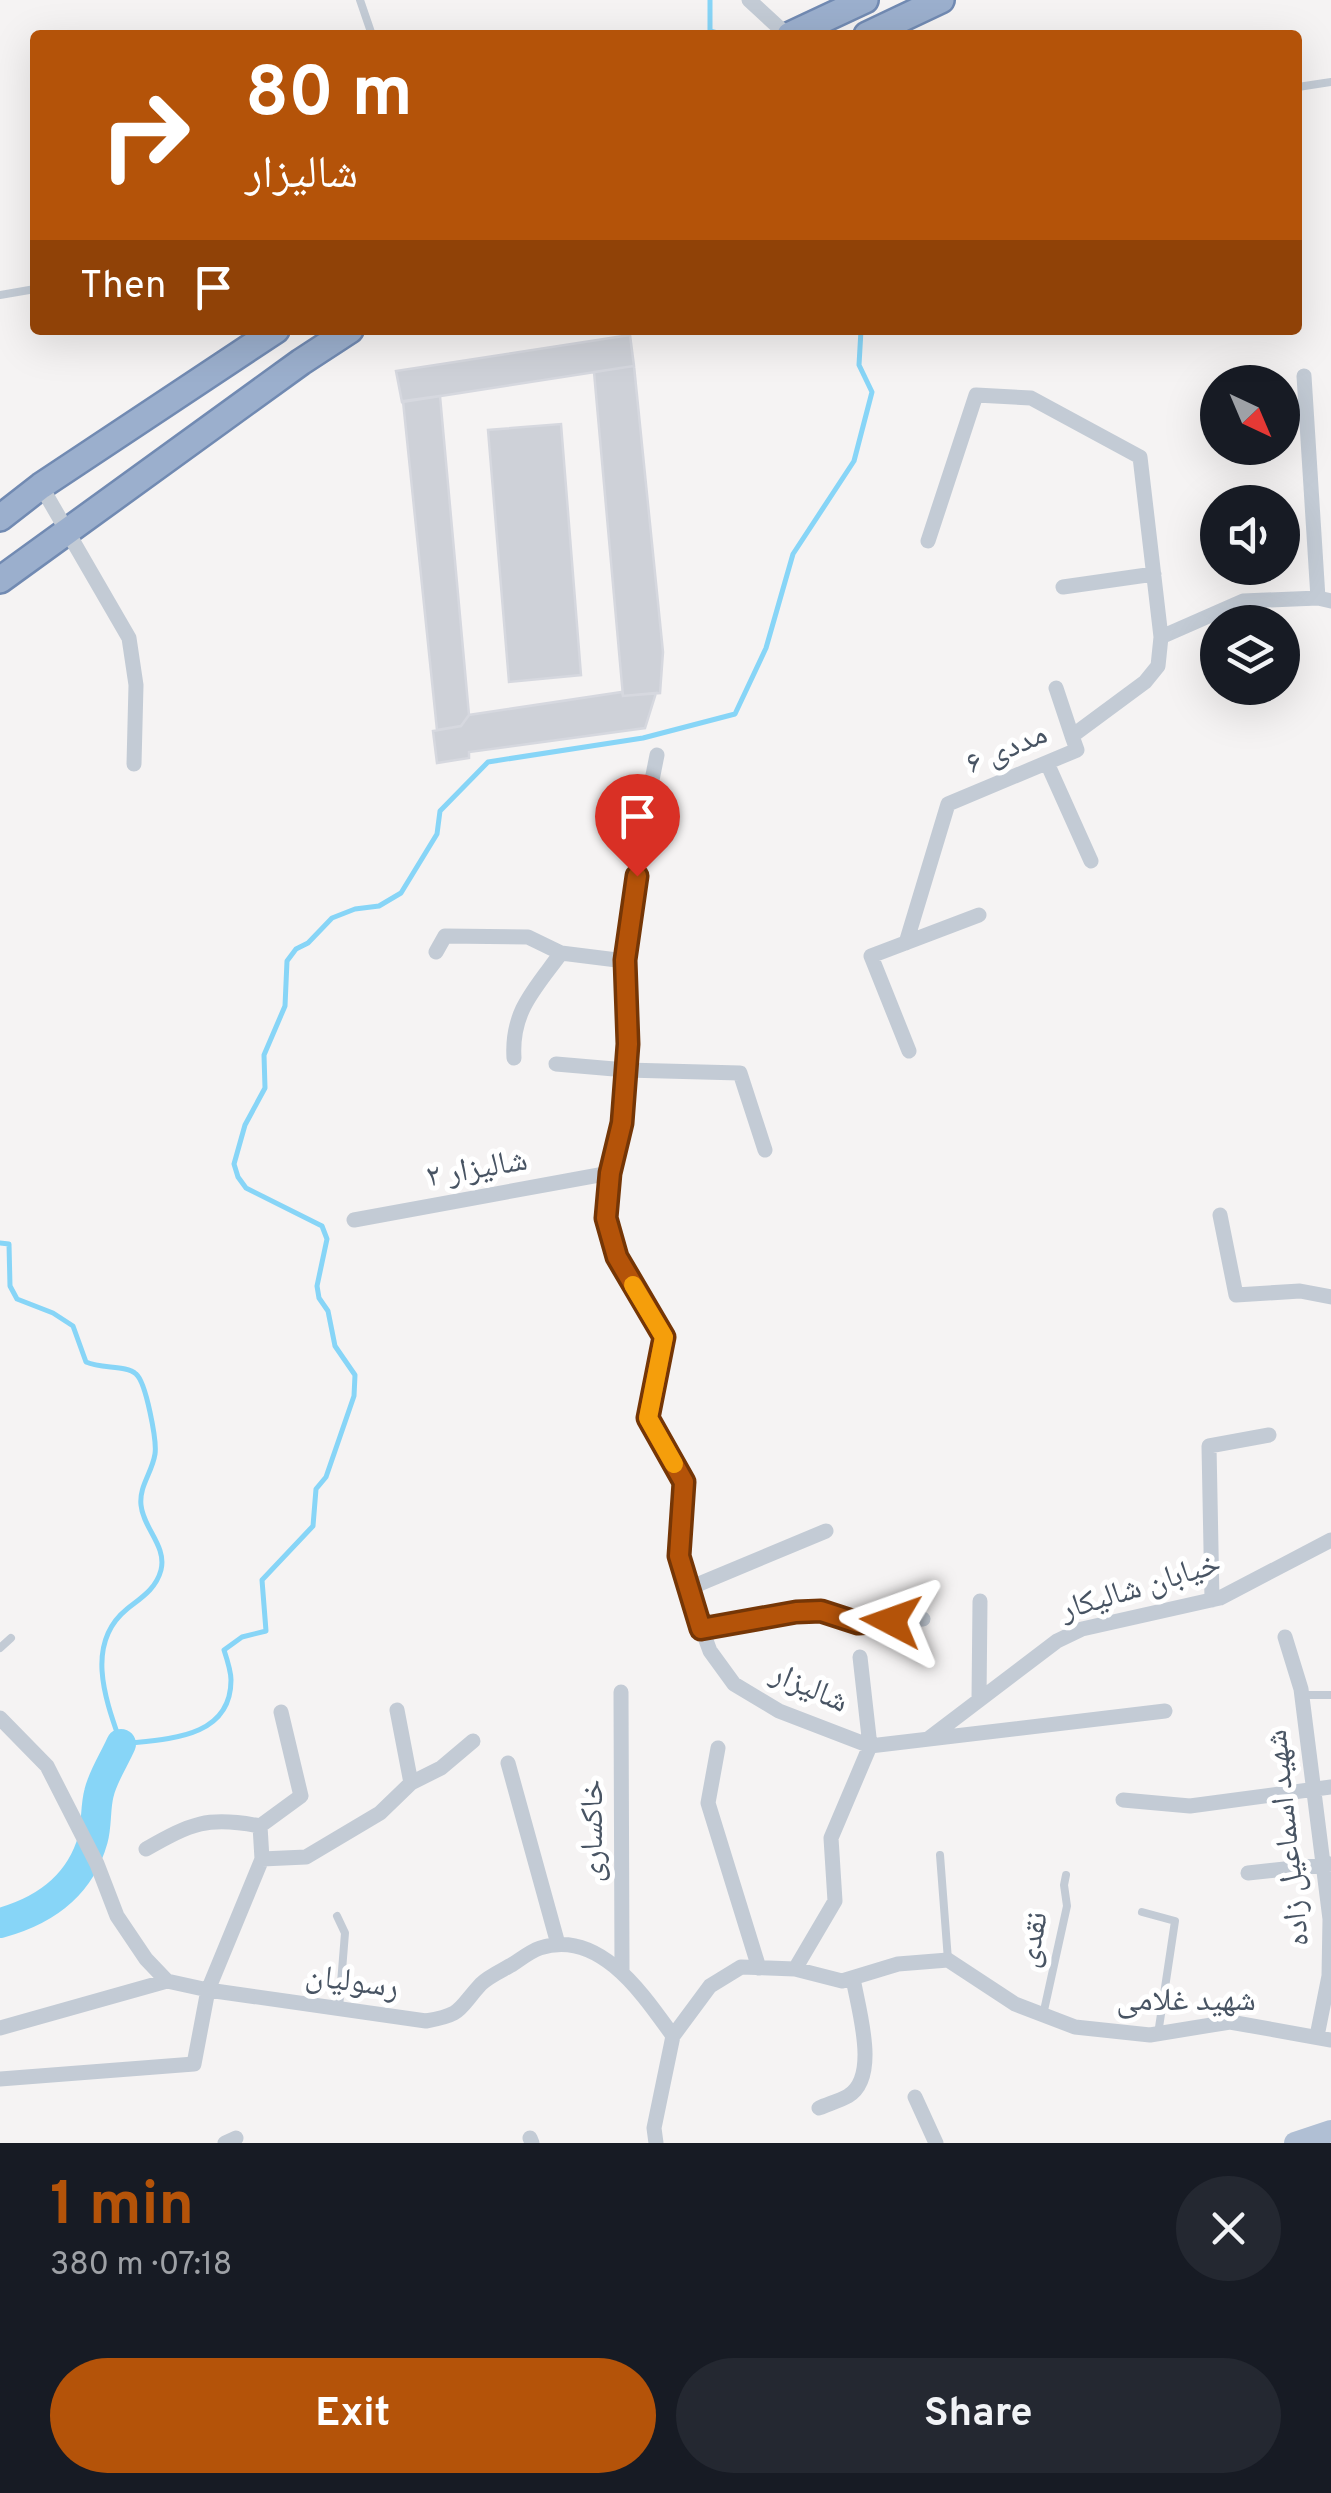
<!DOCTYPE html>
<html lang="en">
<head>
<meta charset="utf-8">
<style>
	body { margin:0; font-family:Overpass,"Noto Naskh Arabic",sans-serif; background:#242831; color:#f1f3f6; height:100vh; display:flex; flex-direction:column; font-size:38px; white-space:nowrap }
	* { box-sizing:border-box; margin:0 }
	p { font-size:32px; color:#9ea1a6 }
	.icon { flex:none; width:55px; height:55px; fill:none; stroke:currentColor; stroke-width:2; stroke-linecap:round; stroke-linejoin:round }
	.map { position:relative; height:2143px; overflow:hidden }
	.panel { display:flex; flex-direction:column; background:#171b24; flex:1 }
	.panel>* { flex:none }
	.guide { position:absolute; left:30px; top:30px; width:1272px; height:305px; border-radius:10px; box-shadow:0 10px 40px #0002; background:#b45309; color:#fff; overflow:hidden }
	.needle { width:65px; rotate:136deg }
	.controls { position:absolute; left:1200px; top:365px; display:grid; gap:20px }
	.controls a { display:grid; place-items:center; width:100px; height:100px; border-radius:50%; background:#171b24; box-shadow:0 10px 40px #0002; font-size:50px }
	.pin { position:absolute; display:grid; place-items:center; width:85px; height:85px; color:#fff; margin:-102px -42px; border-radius:50% 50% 50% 0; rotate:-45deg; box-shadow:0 0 10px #0007 }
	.pin .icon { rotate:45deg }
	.me { position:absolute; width:110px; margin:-55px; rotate:274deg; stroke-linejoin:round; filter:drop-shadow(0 0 8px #0008) }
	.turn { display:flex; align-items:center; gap:35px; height:210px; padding:0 50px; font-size:45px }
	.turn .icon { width:130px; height:130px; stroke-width:2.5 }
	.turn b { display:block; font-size:70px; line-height:85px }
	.then { display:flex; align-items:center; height:95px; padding:0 50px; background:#0003; gap:20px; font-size:38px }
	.round { display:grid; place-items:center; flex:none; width:105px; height:105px; border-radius:52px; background:#242831 }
	.head { display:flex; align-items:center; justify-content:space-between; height:170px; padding:0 50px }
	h1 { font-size:60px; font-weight:700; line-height:75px; color:#b45309 }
	.cta { display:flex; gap:20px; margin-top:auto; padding:20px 50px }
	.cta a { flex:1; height:115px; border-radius:60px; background:#b45309; color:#fff; font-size:40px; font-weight:700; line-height:115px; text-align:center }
	.cta a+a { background:#242831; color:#f1f3f6 }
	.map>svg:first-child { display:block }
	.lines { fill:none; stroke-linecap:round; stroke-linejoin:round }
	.stream { stroke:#87d5f7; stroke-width:5 }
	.river { stroke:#87d5f7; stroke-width:30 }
	.building { fill:#ced1d8; stroke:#d6d8df; stroke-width:2.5 }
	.trunk-casing { stroke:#718ab2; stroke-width:30 }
	.service { stroke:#c3cbd5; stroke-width:8 }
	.minor { stroke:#c3cbd5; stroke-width:15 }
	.primary { stroke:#b0bfd4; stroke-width:22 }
	.trunk { stroke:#9bafcd; stroke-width:25 }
	.route-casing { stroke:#753606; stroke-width:25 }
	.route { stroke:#b45309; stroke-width:18 }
	.slow { stroke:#f59e0b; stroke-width:18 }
	.labels { text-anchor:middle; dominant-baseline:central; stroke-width:10; stroke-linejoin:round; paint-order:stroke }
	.street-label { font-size:32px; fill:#485463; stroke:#fff }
</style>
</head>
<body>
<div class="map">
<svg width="1331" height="2143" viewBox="0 0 1331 2143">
	<rect width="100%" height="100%" fill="#f5f3f3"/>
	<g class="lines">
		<path class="stream" d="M 710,0 L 710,31 L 725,35
			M 0,1243 L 9,1244 L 10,1286 L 17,1299 L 53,1313 L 73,1326 L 86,1362 C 102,1369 126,1365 136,1374 C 146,1382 157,1441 155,1454 C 152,1473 139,1486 141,1505 C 143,1528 167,1546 161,1570 C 156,1589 141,1598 127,1609 C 84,1644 106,1701 121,1744 C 164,1739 231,1740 231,1680 C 231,1671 227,1659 224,1650 L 242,1637 L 266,1631 L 262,1580 L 313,1526 L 316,1489 L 326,1477 L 354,1396 L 355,1375 L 335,1346 L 328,1311 L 319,1298 L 317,1286 L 327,1239 L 322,1226 L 246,1188 L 238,1177 L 234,1164 L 245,1125 L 265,1088 L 264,1055 L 285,1006 L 287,961 L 296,949 L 308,943 L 332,918 L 355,909 L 379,906 L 401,893 L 437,834 L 440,811 L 488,762 L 643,738 L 735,714 L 766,648 L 793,554 L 854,461 L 872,392 L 859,365 L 861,330"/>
		<path class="river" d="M 0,1923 C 44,1911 80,1886 93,1839 C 97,1825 95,1808 99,1793 C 103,1776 114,1760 121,1744"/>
	</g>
	<path class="building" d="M 630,335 L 634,366 L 402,402 L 396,371 Z
		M 634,366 L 663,652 L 660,693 L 623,696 L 594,372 Z
		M 440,396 L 469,715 L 461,726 L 437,730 L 403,401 Z
		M 561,424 L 581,675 L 509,682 L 488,430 Z
		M 622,692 L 623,696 L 656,693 L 645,728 L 469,752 L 469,758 L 437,763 L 433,731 L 461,726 L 469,715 Z"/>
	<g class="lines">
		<g class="trunk-casing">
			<path id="trunk" d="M 790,35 L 865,0
				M 867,35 L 941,0
				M 0,518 L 41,486 L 276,330
				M 0,580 L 301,362 L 350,330"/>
		</g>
		<path class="service" d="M 360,0 L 372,35
			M 1298,87 L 1331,82
			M 0,295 L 35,289
			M 0,1648 L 11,1638
			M 1302,1695 L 1331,1695
			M 940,1855 L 948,1960
			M 1142,1912 L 1175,1921 L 1158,2034
			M 337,1916 L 345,1933 L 339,2008
			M 1043,2015 L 1067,1906 L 1064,1885 L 1066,1875"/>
		<path class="minor" d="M 749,0 L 787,35
			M 1304,376 L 1318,598
			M 41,486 L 129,638 L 136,685 L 134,764
			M 928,541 L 976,395 L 1031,398 L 1140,457 L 1161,637 L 1243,601 L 1318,598 L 1331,601
			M 1063,587 L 1154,574
			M 1056,688 L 1072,736
			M 657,755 L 640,840 L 625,961 L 628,1044 L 622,1123 L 610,1173 L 606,1218 L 617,1257 L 664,1337 L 648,1418 L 684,1482 L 679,1557 L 687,1589 L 710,1651 L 734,1684 L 779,1711 L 870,1746 L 831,1838 L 835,1901 L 795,1969
			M 1047,763 L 1091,861
			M 906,943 L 948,804 L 1077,750 L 1072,736 L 1145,682 L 1158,666 L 1161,637
			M 436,952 L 445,936 L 528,937 L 561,953 L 625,961
			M 909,1051 L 871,956 L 979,915
			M 514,1058 C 511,1011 535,989 561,953
			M 556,1064 L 626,1070 L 740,1073 L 765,1150
			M 1220,1215 L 1236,1295 L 1300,1291 L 1331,1297
			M 354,1220 L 610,1173
			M 687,1589 L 826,1531
			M 1212,1600 L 1209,1446 L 1269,1435
			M 701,1629 L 796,1612 L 821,1611 L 858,1623 L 923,1619
			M 1285,1637 L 1301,1689 L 1330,1919 L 1329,1976 L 1317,2036
			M 860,1657 L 870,1746 L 1165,1711
			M 621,1692 L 622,1970
			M 979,1699 L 980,1601
			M 0,1718 L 47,1766 L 97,1864 L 117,1916 L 146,1959 L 167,1981 L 208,1990 L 426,2021 C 464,2014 457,2010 481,1984 C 489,1976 503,1970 513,1964 C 522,1958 531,1951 540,1948 C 600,1928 644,1996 673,2036
			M 928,1739 L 1057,1641 L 1082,1629 L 1220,1598 L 1331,1540
			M 718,1748 L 708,1803 L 759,1968
			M 508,1763 L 558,1944
			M 411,1783 L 441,1768 L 473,1741
			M 1123,1800 L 1190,1806 L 1331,1787
			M 146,1849 C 192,1823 207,1816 260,1826 L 301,1796 L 281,1712
			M 262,1859 L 306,1857 L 380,1813 L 411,1783 L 397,1710
			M 1248,1873 L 1331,1864
			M 0,2028 L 167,1981
			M 0,2079 L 194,2064 L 208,1990 L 262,1859 L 260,1826
			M 915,2097 L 936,2143
			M 819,2108 C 828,2104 839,2101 848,2096 C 880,2077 858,2009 853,1978
			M 530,2138 L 532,2143
			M 225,2143 L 236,2138
			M 656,2143 L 654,2128 L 673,2036 L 710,1986 L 741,1967 L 795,1969 L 842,1981 L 898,1964 L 948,1960 L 1015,2004 L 1075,2027 L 1150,2035 L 1230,2022 L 1331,2040"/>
		<path class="primary" d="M 1295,2143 L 1331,2131"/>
		<use href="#trunk" class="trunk"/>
	</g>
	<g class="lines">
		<g class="route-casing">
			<path id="route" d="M 637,876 L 625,960 L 628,1044 L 622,1123 L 610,1173 L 606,1218 L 617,1257 L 664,1337 L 648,1418 L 684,1482 L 679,1556 L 701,1629 L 796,1612 L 821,1611 L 858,1623 L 891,1621"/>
		</g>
		<use href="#route" class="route"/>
		<path class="slow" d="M 633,1285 L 664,1337 L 648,1418 L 674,1464"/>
	</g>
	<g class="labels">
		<g class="street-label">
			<text transform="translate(1007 750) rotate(-23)">مددی ۶</text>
			<text transform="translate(477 1170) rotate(-10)">شالیزار ۲</text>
			<text transform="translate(1141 1588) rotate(-17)">خیابان شالیکار</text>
			<text transform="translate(809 1689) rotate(24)">شالیزار</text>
			<text transform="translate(594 1831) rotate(-90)">خاکساری</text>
			<text transform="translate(1289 1838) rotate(-96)">شهید اسماعیل زاده</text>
			<text transform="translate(1034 1940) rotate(-79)">نقدی</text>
			<text transform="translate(352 1983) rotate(8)">رسولیان</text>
			<text x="1186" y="2002">شهید غلامی</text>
		</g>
	</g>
</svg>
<div class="controls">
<a><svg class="needle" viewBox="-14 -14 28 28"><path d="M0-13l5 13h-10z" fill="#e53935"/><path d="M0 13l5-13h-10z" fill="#9ea1a6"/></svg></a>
<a><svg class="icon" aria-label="sound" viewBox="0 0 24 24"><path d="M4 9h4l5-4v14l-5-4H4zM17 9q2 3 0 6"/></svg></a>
<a><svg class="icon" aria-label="layers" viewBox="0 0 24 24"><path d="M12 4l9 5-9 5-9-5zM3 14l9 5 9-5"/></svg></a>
</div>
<div class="pin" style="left:637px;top:876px;background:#d93025"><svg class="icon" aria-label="arrive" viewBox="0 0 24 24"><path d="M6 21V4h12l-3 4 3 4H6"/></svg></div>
<svg class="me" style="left:891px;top:1621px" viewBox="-20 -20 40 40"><path d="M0-17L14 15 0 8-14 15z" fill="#b45309" stroke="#fff" stroke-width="4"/></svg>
<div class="guide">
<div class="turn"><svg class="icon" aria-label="right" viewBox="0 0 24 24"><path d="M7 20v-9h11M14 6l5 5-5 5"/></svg><div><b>80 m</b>شالیزار</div></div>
<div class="then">Then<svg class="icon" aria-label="arrive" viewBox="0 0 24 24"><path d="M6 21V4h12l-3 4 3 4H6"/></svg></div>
</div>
</div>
<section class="panel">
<div class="head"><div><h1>1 min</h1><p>380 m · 07:18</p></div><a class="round"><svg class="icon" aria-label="close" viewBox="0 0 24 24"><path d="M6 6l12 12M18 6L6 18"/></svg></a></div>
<div class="cta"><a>Exit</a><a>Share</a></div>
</section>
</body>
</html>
